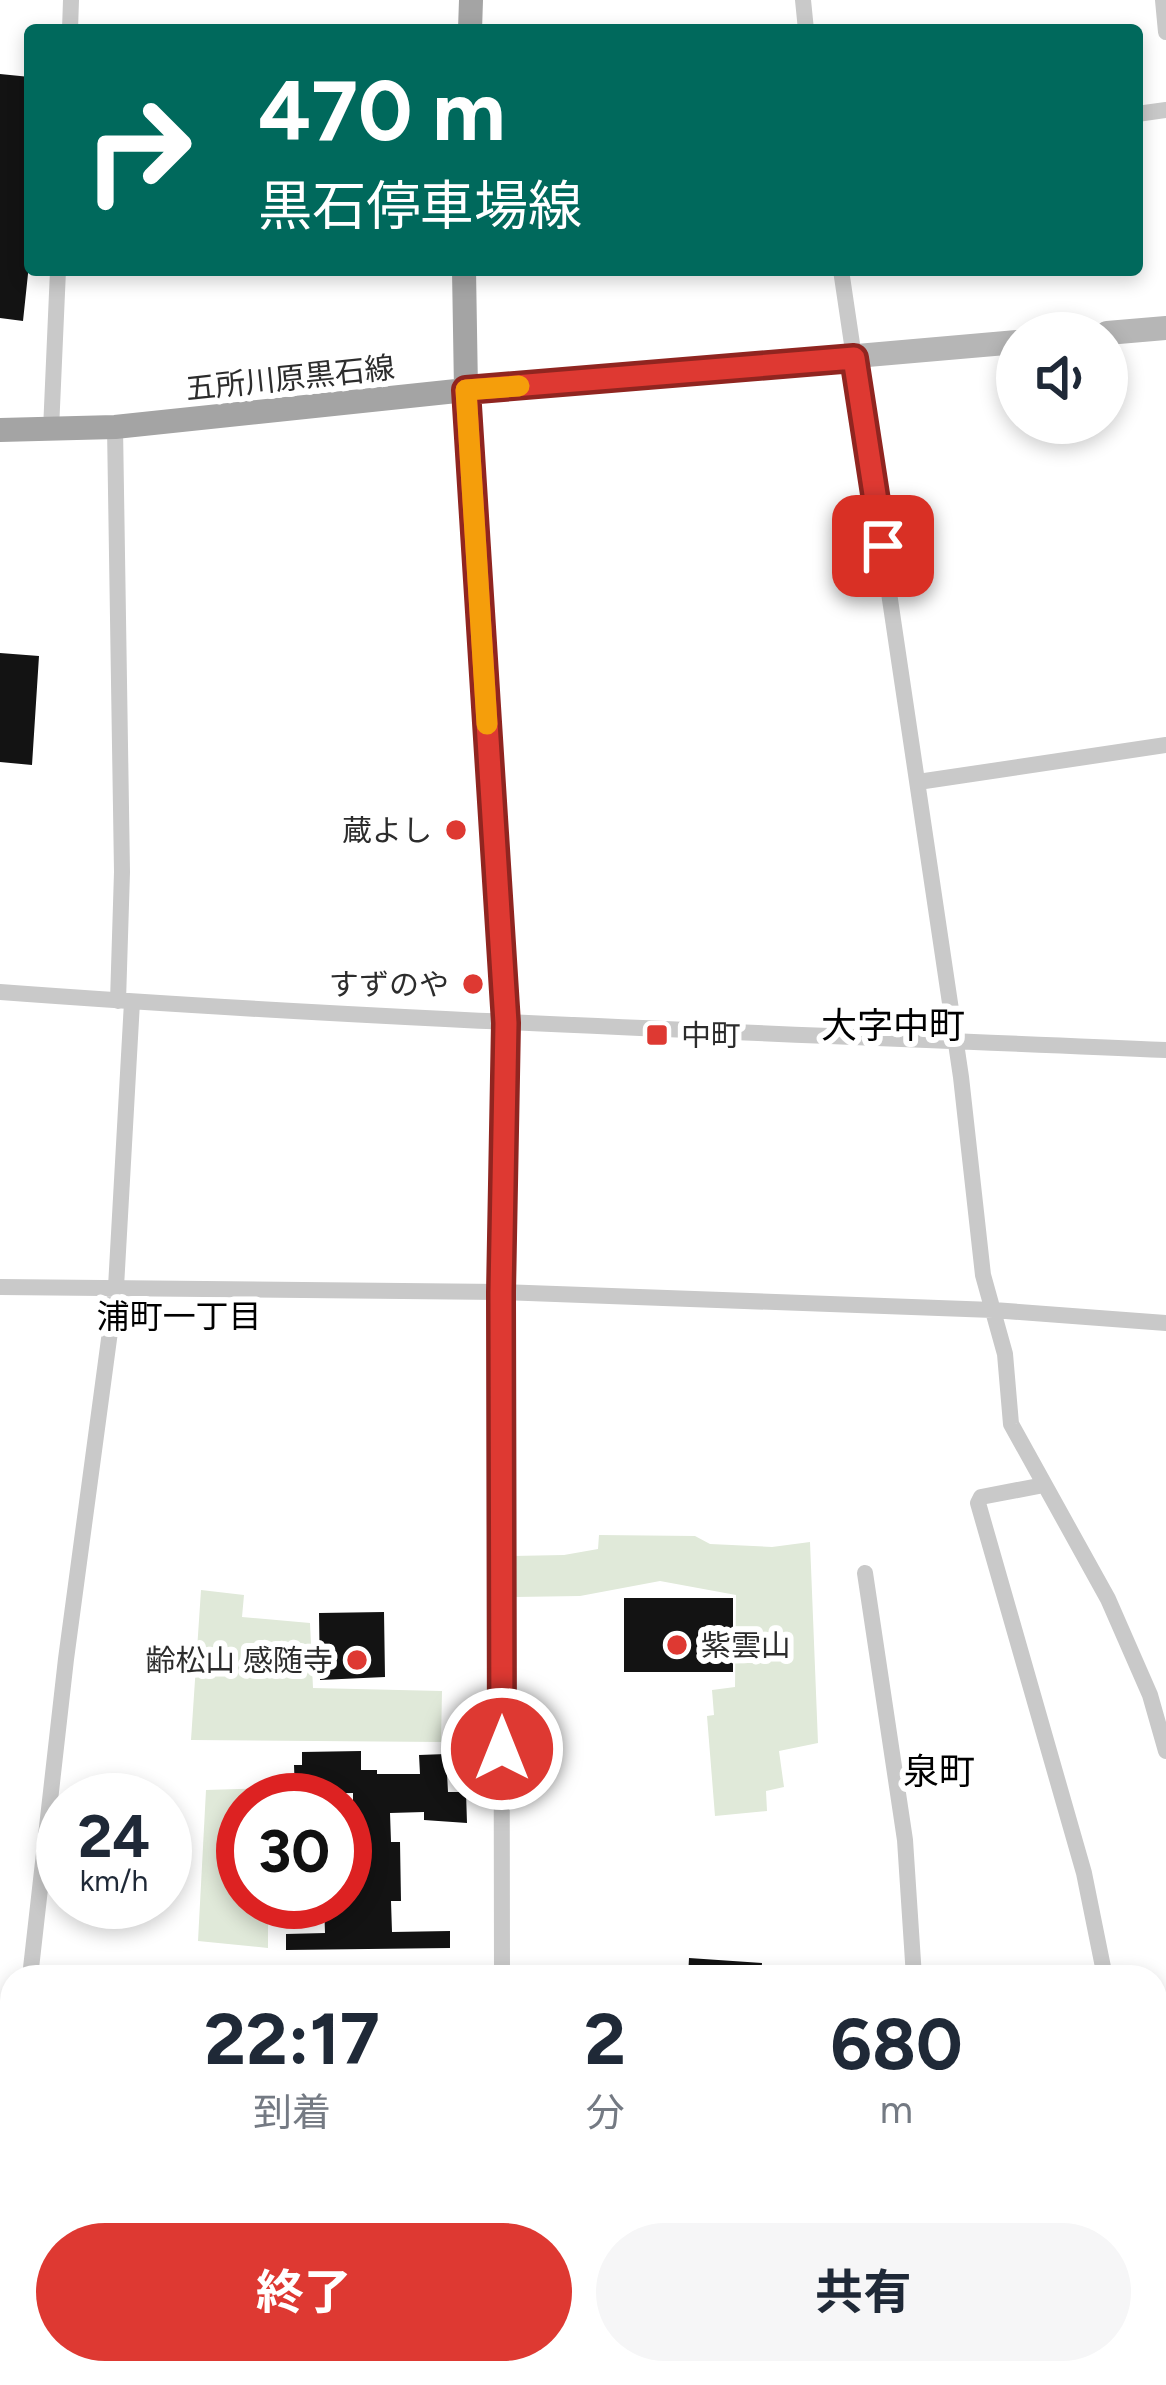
<!DOCTYPE html>
<html lang="ja">
<head>
<meta charset="utf-8">
<style>
	body { margin:0; font-family:Figtree,"Noto Sans JP",sans-serif; background:#f6f6f7; color:#1f2937; height:100vh; display:flex; flex-direction:column; font-size:45px; white-space:nowrap }
	* { box-sizing:border-box; margin:0 }
	p { font-size:39px; color:#747a83 }
	.icon { flex:none; width:66px; height:66px; fill:none; stroke:currentColor; stroke-width:2; stroke-linecap:round; stroke-linejoin:round }
	.map { position:relative; flex:1; overflow:hidden }
	.side { position:absolute; left:0px; top:1965px; width:1167px; height:420px; display:flex; flex-direction:column; background:#fff; border-radius:36px 36px 0 0; box-shadow:0 6px 18px #0003 }
	.side>* { flex:none }
	.banner { position:absolute; left:24px; top:24px; width:1119px; height:252px; border-radius:12px; box-shadow:0 6px 18px #0003; background:#00695c; color:#fff; overflow:hidden }
	.fabs { position:absolute; left:996px; top:312px; display:grid; gap:24px }
	.fabs a { display:grid; place-items:center; width:132px; height:132px; border-radius:50%; background:#fff; box-shadow:0 6px 18px #0003; font-size:60px }
	.speed { position:absolute; left:36px; top:1773px; display:flex; gap:24px; font-size:60px; font-weight:700; text-align:center }
	.speed>* { display:grid; place-content:center; width:156px; height:156px; border-radius:50%; background:#fff; box-shadow:0 6px 18px #0003; line-height:1 }
	.speed small { font-size:30px; font-weight:400 }
	.speed .limit { border:18px solid #d22; background:#fff; color:#111 }
	.pin { position:absolute; display:grid; place-items:center; width:102px; height:102px; color:#fff; margin:-51px; border-radius:24px; box-shadow:0 6px 18px #0006 }
	.me { position:absolute; width:132px; margin:-66px; rotate:0deg; stroke-linejoin:round; filter:drop-shadow(0 0 9px #0008) }
	.turn { display:flex; align-items:center; gap:42px; height:252px; padding:0 36px; font-size:54px }
	.turn .icon { width:156px; height:156px; stroke-width:2.5 }
	.turn b { display:block; font-size:84px; line-height:102px }
	.eta { display:flex; justify-content:space-evenly; align-items:center; height:204px; text-align:center }
	.eta b { font-size:72px; font-weight:700; line-height:84px }
	.primary-button { display:flex; gap:24px; margin-top:auto; padding:24px 36px }
	.primary-button a { flex:1; height:138px; border-radius:72px; background:#de3932; color:#fff; font-size:48px; font-weight:700; line-height:138px; text-align:center }
	.primary-button a+a { background:#f6f6f7; color:#1f2937 }
	.map>svg:first-child { display:block }
	.green { fill:#e0e9d9 }
	.building { fill:#131313 }
	.lines { fill:none; stroke-linecap:round; stroke-linejoin:round }
	.service { stroke:#c9c9c9; stroke-width:8 }
	.minor { stroke:#c9c9c9; stroke-width:16 }
	.secondary { stroke:#b6b6b6; stroke-width:24 }
	.primary { stroke:#a4a4a4; stroke-width:24 }
	.route-casing { stroke:#902520; stroke-width:30 }
	.route { stroke:#de3932; stroke-width:21 }
	.slow { stroke:#f59e0b; stroke-width:21 }
	.poi-dot { fill:#de3932; stroke:#fff; stroke-width:4.5 }
	.labels { text-anchor:middle; dominant-baseline:central; stroke-width:12; stroke-linejoin:round; paint-order:stroke }
	.street-label { font-size:30px; fill:#2c2c2c; stroke:#fff }
	.poi-label { font-size:30px; fill:#2c2c2c; stroke:#fff; text-anchor:end }
	.neighbourhood-label { font-size:33px; fill:#000; stroke:#fff }
	.quarter-label { font-size:36px; fill:#000; stroke:#fff }
</style>
</head>
<body>
<div class="map">
<svg width="1166" height="2385" viewBox="0 0 1166 2385">
	<rect width="100%" height="100%" fill="#fff"/>
	<path class="green" d="M 599,1535 L 695,1536 L 710,1544 L 772,1547 L 810,1542 L 818,1743 L 779,1751 L 784,1787 L 766,1791 L 767,1811 L 715,1816 L 707,1716 L 714,1715 L 712,1690 L 735,1687 L 736,1595 L 660,1581 L 580,1596 L 515,1597 L 512,1556 L 564,1555 L 598,1549 Z
		M 201,1590 L 244,1595 L 242,1617 L 310,1623 L 313,1688 L 442,1691 L 441,1742 L 191,1740 Z
		M 269,1788 L 269,1800 L 243,1800 L 243,1902 L 268,1902 L 268,1948 L 198,1941 L 206,1790 Z"/>
	<path class="building" d="M 0,74 L 30,77 L 30,255 L 23,321 L 0,318 Z
		M 0,653 L 39,656 L 32,765 L 0,762 Z
		M 624,1598 L 733,1598 L 733,1672 L 624,1672 Z
		M 384,1612 L 385,1677 L 320,1680 L 319,1613 Z
		M 361,1751 L 361,1770 L 377,1770 L 377,1774 L 420,1774 L 419,1755 L 446,1754 L 448,1792 L 466,1792 L 467,1823 L 424,1820 L 424,1812 L 390,1813 L 391,1842 L 400,1842 L 401,1901 L 391,1901 L 392,1932 L 450,1931 L 450,1948 L 286,1950 L 286,1934 L 325,1933 L 324,1902 L 345,1902 L 345,1827 L 353,1827 L 353,1793 L 295,1794 L 294,1765 L 302,1765 L 302,1752 Z
		M 689,1958 L 762,1963 L 761,1977 L 688,1977 Z"/>
	<g class="lines">
		<path class="service" d="M 1155,2323 L 1164,2323 L 1166,2276
			M 999,2373 L 999,2385"/>
		<path class="minor" d="M 803,0 L 806,30
			M 1163,0 L 1166,32
			M 70,30 L 71,0
			M 1137,114 L 1166,110
			M 841,270 L 961,1077 L 983,1275 L 1005,1354 L 1011,1424 L 1108,1599 L 1150,1695 L 1166,1751
			M 466,390 L 506,1023 L 501,1292 L 502,1977
			M 115,427 L 122,872 L 118,1001
			M 51,430 L 58,270
			M 918,782 L 1166,745
			M 0,992 C 388,1021 777,1033 1166,1050
			M 0,1287 L 501,1292 L 993,1310 L 1166,1323
			M 1044,1485 L 981,1497 L 978,1503 L 1084,1873 L 1105,1977
			M 865,1573 L 905,1840 L 914,1977
			M 30,1977 L 66,1659 L 116,1287 L 132,1002
			M 12,2180 L 8,2315 L 12,2320
			M 52,2373 L 60,2385
			M 645,2373 L 645,2385
			M 486,2385 L 487,2373
			M 860,2385 L 860,2373"/>
		<path class="secondary" d="M 1107,333 L 1166,328
			M 466,390 L 1017,342"/>
		<path class="primary" d="M 470,30 L 471,0
			M 0,430 L 115,427 L 466,390 L 464,270
			M 0,2071 L 12,2072
			M 1155,2106 L 1166,2106"/>
	</g>
	<g class="lines">
		<g class="route-casing">
			<path id="route" d="M 502,1749 L 501,1292 L 506,1023 L 466,390 L 854,358 L 883,546"/>
		</g>
		<use href="#route" class="route"/>
		<path class="slow" d="M 487,724 L 466,390 L 519,386"/>
	</g>
	<g class="poi-dot">
		<circle cx="456" cy="830" r="12"/>
		<circle cx="473" cy="984" r="12"/>
		<rect x="645" y="1023" width="24" height="24" rx="6"/>
		<circle cx="677" cy="1645" r="12"/>
		<circle cx="357" cy="1660" r="12"/>
	</g>
	<g class="labels">
		<g class="street-label">
			<text transform="translate(290 378) rotate(-6)">五所川原黒石線</text>
		</g>
		<g class="poi-label">
			<text x="432" y="830">蔵よし</text>
			<text x="449" y="984">すずのや</text>
			<text x="681" y="1035" text-anchor="start">中町</text>
			<text x="701" y="1645" text-anchor="start">紫雲山</text>
			<text x="333" y="1660">齢松山 感随寺</text>
		</g>
		<g class="neighbourhood-label">
			<text x="179" y="1316">浦町一丁目</text>
		</g>
		<g class="quarter-label">
			<text x="893" y="1025">大字中町</text>
			<text x="939" y="1771">泉町</text>
		</g>
	</g>
</svg>
<div class="fabs">
<a><svg class="icon" aria-label="sound" viewBox="0 0 24 24"><path d="M4 9h4l5-4v14l-5-4H4zM17 9q2 3 0 6"/></svg></a>
</div>
<div class="speed"><div>24<small>km/h</small></div><div class="limit">30</div></div>
<div class="pin" style="left:883px;top:546px;background:#d93025"><svg class="icon" aria-label="arrive" viewBox="0 0 24 24"><path d="M6 21V4h12l-3 4 3 4H6"/></svg></div>
<svg class="me" style="left:502px;top:1749px" viewBox="-20 -20 40 40"><circle r="17" fill="#de3932" stroke="#fff" stroke-width="3"/><path d="M0-11L8 9 0 5-8 9z" fill="#fff"/></svg>
<div class="banner">
<div class="turn"><svg class="icon" aria-label="right" viewBox="0 0 24 24"><path d="M7 20v-9h11M14 6l5 5-5 5"/></svg><div><b>470 m</b>黒石停車場線</div></div>
</div>
<section class="side">
<div class="eta">
<div><b>22:17</b><p>到着</p></div>
<div><b>2</b><p>分</p></div>
<div><b>680</b><p>m</p></div>
</div>
<div class="primary-button"><a>終了</a><a>共有</a></div>
</section>
</div>
</body>
</html>
